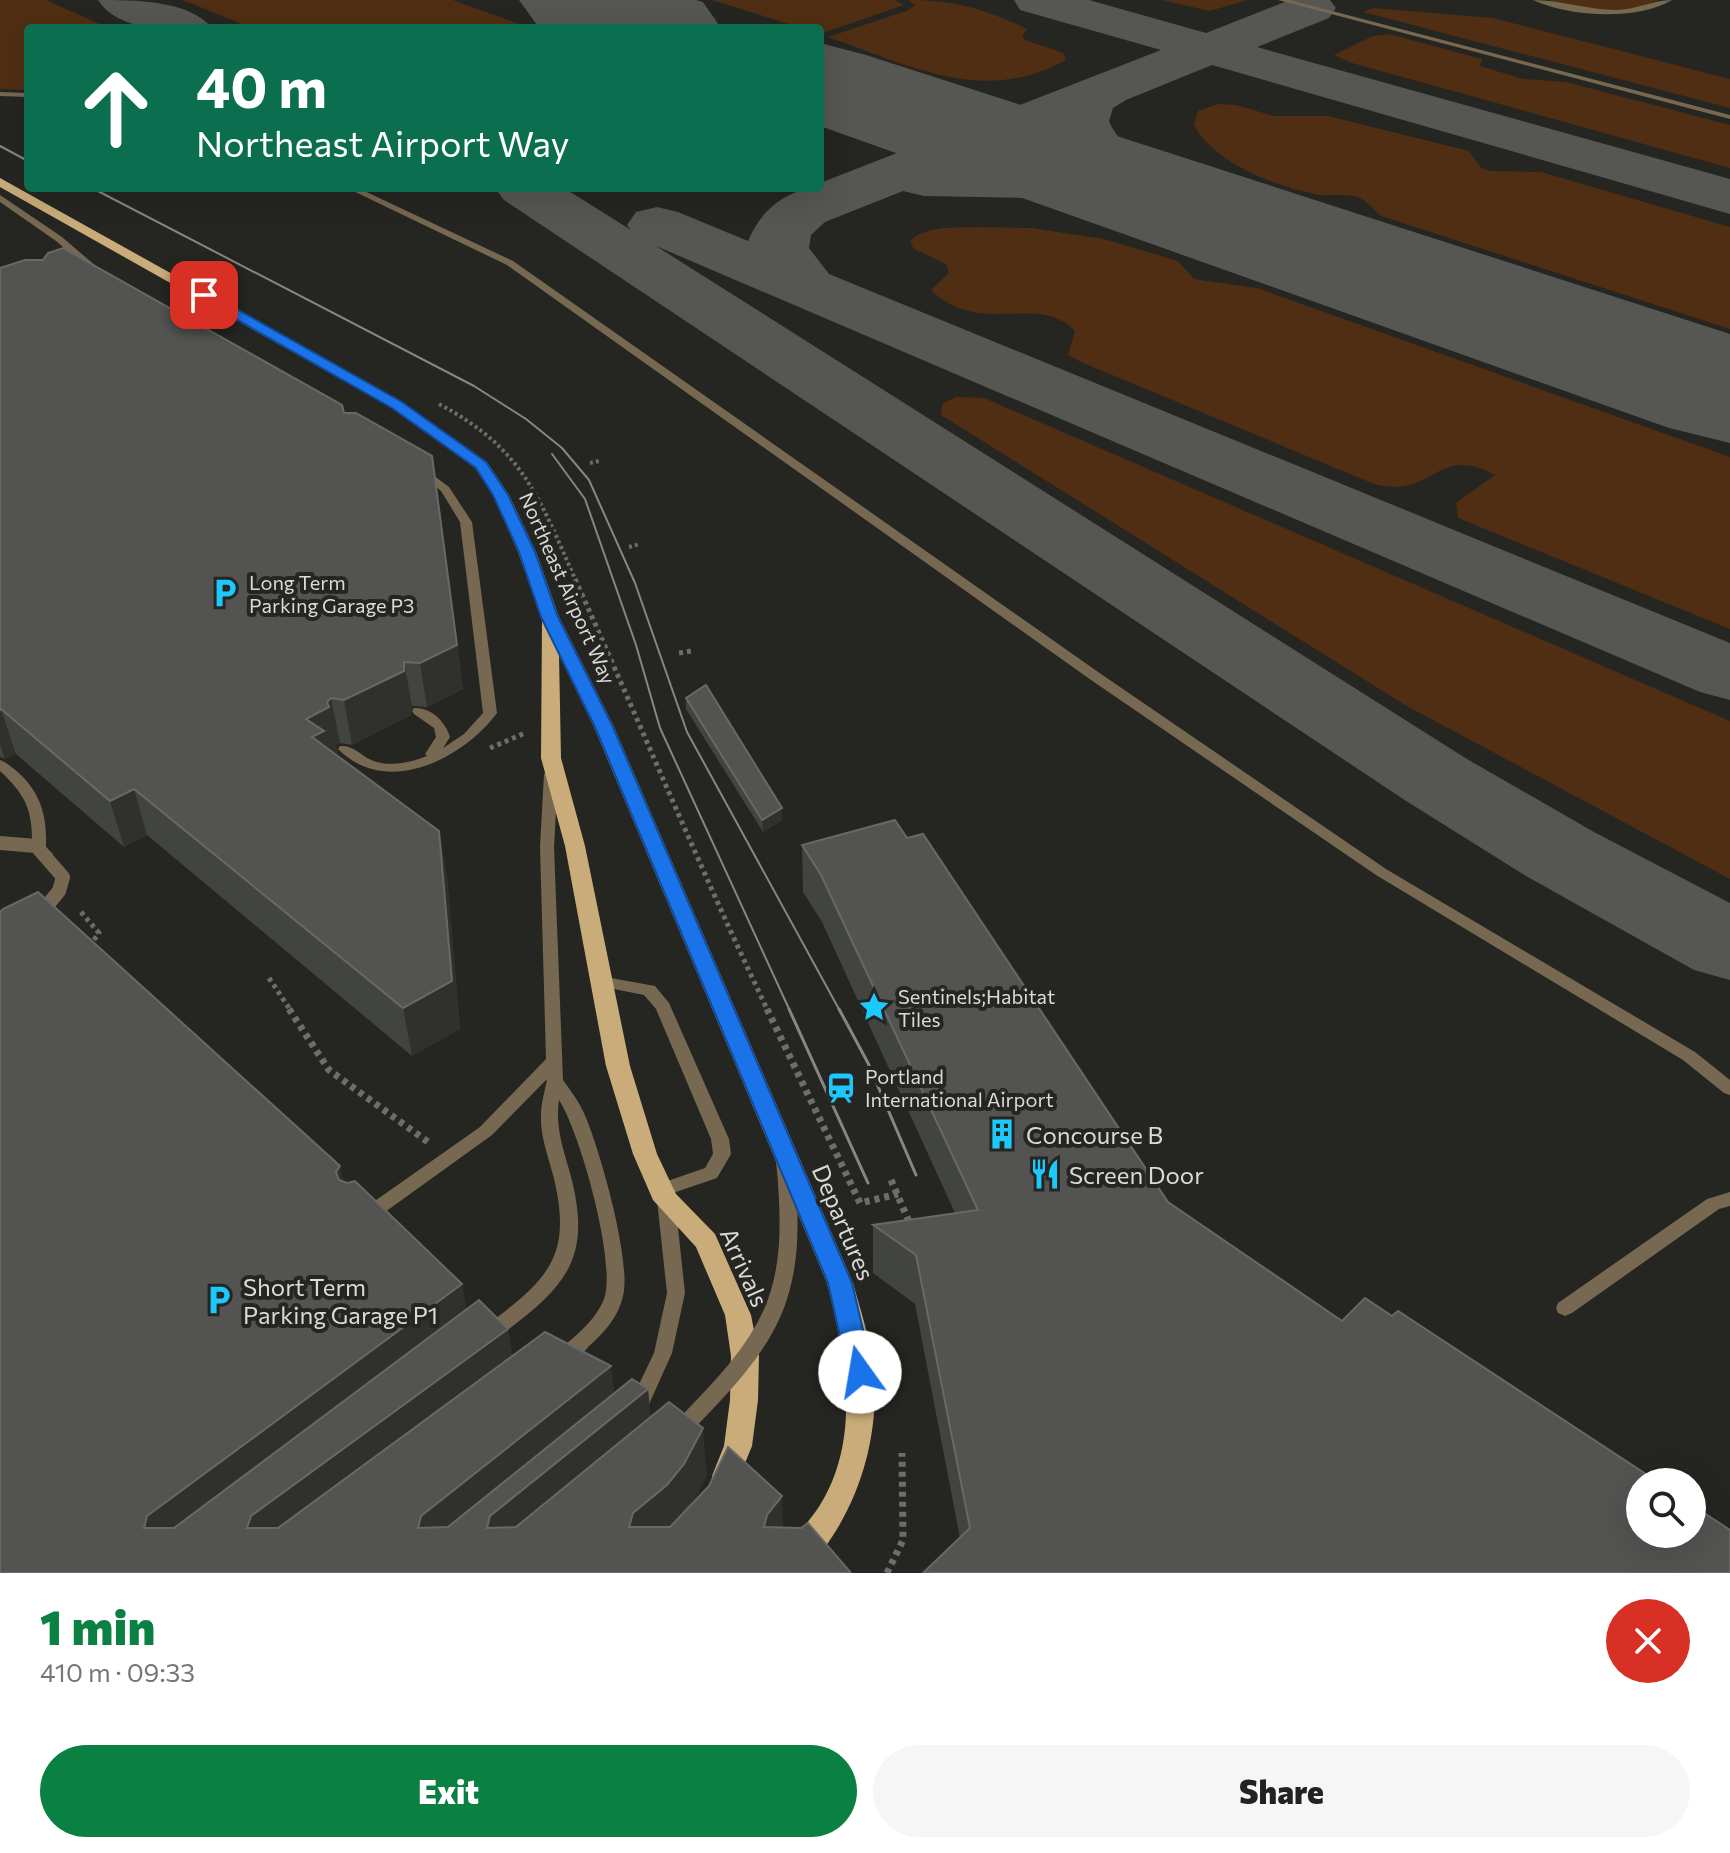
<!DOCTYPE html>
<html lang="en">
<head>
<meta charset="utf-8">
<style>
	body { margin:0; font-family:Commissioner,sans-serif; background:#f6f6f6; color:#222; height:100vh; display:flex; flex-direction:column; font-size:30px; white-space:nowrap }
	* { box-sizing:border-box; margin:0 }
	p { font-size:26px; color:#767676 }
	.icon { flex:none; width:44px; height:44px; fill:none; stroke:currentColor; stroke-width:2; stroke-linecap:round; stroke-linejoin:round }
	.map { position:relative; height:1573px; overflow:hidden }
	.details { display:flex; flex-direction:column; background:#fff; flex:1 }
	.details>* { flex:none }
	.banner { position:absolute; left:24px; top:24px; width:800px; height:168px; border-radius:8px; box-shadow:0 8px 32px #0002; background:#0b6e4f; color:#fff; overflow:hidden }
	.fabs { position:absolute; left:1626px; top:1468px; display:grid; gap:16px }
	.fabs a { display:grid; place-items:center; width:80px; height:80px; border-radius:50%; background:#fff; box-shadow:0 8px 32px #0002; font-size:40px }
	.pin { position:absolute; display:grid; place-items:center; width:68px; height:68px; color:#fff; margin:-34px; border-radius:16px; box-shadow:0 4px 12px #0006 }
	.me { position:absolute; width:88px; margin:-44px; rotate:347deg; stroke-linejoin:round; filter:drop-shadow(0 0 6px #0008) }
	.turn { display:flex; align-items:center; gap:28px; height:168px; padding:0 40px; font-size:36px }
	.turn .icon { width:104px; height:104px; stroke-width:2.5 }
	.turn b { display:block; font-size:56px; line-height:68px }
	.round { display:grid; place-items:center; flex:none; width:84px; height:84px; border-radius:42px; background:#f6f6f6 }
	.summary { display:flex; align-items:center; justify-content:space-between; height:136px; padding:0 40px }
	h1 { font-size:48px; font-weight:800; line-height:60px; color:#0b8043 }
	.primary-button { display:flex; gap:16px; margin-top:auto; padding:16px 40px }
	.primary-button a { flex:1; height:92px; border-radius:48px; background:#0b8043; color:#fff; font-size:32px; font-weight:800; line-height:92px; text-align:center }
	.primary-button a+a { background:#f6f6f6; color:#222 }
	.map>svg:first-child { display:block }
	.green { fill:#502e13 }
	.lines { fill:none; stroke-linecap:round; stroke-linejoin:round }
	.taxiway { fill:#565652; fill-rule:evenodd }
	.runway { fill:#565652; fill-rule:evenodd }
	.path-far2 { stroke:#6d6d69; stroke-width:4; stroke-dasharray:3 3; stroke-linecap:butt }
	.path-far1 { stroke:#6d6d69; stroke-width:5; stroke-dasharray:4 4; stroke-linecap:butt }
	.path { stroke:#6d6d69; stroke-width:7; stroke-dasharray:5 5; stroke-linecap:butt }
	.service { fill:#766851; fill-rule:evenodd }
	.primary { fill:#c9ac7a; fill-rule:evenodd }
	.tram-far1 { stroke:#868683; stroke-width:2 }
	.tram { stroke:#868683; stroke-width:3 }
	.service-bridge-far1 { stroke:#766851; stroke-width:14 }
	.service-bridge { stroke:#766851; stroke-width:18 }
	.wall { fill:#424440 }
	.shaded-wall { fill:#30312d }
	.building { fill:#535451; stroke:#686966; stroke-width:2 }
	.route { fill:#1a73e8; stroke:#114b97; stroke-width:2 }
	.labels { text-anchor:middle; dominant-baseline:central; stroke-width:8; stroke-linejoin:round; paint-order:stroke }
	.poi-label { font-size:20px; fill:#dadad7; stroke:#252521; text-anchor:start }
	.street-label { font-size:20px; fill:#dadad7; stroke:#252521 }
	.near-poi-label { font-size:24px; fill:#dadad7; stroke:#252521; text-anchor:start }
	.near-street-label { font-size:24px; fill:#dadad7; stroke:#252521 }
</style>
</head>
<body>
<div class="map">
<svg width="1730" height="1573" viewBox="0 0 1730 1573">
	<rect width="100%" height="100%" fill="#252521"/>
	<path class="green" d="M 0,0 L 46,0 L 109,28 L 28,28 L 28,90 L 0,89 Z
		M 183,0 L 453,0 L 530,28 L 251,28 Z
		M 712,0 L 894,0 L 904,5 L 820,34 L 820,28 L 801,28 Z
		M 908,0 C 953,0 986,9 1027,29 L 1022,37 L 1025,40 L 1063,53 L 1066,60 C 983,106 909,65 828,37 L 909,10 L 915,5 Z
		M 1161,0 L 1248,0 L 1210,11 Z
		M 1548,0 L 1659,0 C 1625,17 1584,10 1548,0 Z
		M 1373,8 L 1493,18 L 1730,79 L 1730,108 L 1363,12 Z
		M 1389,34 L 1482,59 L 1480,66 L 1523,79 L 1566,82 L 1730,125 L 1730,168 L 1352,63 L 1334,55 L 1373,36 Z
		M 1218,104 L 1236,105 L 1274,116 L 1328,116 L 1469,151 L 1481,168 L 1490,171 L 1541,172 L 1730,227 L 1730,329 L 1381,216 C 1373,210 1368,200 1357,197 C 1344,193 1328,197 1314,194 C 1276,186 1211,162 1194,124 L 1198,111 Z
		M 976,227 L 1031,228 L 1104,239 L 1178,261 L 1194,279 L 1257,288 L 1730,457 L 1730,629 L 1458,518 L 1456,503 L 1495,475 C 1435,443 1435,500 1374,484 L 1081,362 L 1068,355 L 1075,331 C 1037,292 981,338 931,290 L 949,273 L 946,264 L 914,249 L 910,242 C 923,225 956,228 976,227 Z
		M 956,397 L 984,398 L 1730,721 L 1730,879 L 1405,705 L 941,415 L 942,404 Z"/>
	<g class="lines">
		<path class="taxiway" d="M 98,0 C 134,0 189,0 212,28 C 175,28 121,35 98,0 Z
			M 1014,0 L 1089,0 L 1206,33 L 1290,0 L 1330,0 L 1336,8 L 1329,18 L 1257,47 L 1730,179 L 1730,214 L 1212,65 L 1126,100 L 1113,108 L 1109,121 C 1125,162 1199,187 1238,204 L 1247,217 L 1238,230 L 1217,235 L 1108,209 L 1035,198 L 924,196 L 903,191 L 825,222 L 811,235 L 809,248 L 829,274 L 1730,643 L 1730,700 L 1700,692 L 656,246 L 1467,759 L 1594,832 L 1730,903 L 1730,980 L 1694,970 L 1526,876 L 1403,799 L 504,200 L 495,188 L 564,188 L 631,230 L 627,225 L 636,212 L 657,207 L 678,212 L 748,241 C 760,211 787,188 820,188 L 820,183 L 1161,50 L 1020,10 ZM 1057,128 L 1069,151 L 1089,171 L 978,160 Z"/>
		<path class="runway" d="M 519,0 L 696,0 L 703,2 L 721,28 L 545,28 L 537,25 Z
			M 820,43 L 866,55 L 1730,334 L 1730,443 L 1669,428 L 820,126 Z"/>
		<path class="path-far2" d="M 439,404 C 524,449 539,498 576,581
			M 590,463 L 599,461
			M 629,547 L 640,544"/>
		<path class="path-far1" d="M 575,579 C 640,723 700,869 768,1011
			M 679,653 L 691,651
			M 490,748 L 525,733
			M 81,912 L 99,933 L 90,945
			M 269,978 L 291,1011"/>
		<path class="path" d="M 289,1009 L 329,1070 L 428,1142
			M 767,1009 L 860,1203 L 898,1194
			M 891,1180 L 910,1224
			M 887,1573 L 903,1540 L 902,1453"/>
		<path class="service" d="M 1278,0 L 1290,0 L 1730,115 L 1730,119 Z
			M 1533,0 C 1561,0 1588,10 1616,10 C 1635,10 1653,0 1672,0 C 1636,21 1570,17 1533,0 Z
			M 0,92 L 28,93 L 28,97 L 0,96 Z
			M 347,188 L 358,188 L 513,261 L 1101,674 L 1386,869 L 1695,1052 L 1730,1080 L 1730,1095 L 1724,1093 L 1683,1060 L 1376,875 L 1091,680 L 507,265 Z
			M 0,195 L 62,237 L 97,267 L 97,271 L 91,271 L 56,241 L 0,202 Z
			M 421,466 L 449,487 L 472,522 L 497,713 C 463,759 386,798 338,749 L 340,746 C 352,745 359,753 369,759 C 387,768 409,763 427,756 L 425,754 L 436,737 L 434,728 L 414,714 L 412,711 L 414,708 C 431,707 446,722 450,737 L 443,748 L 464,734 L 483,713 L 460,522 L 441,491 L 415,469 Z
			M 0,760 C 8,763 14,769 21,775 C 42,796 47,818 46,847 L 53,854 L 51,857 L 41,857 L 32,848 C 33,812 27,796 0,771 Z
			M 551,770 L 558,774 L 554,847 L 563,1080 C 570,1090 578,1100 583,1111 C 599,1145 632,1262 623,1296 C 619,1316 604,1333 589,1346 C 580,1356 568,1371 554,1366 L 551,1360 L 554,1354 C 572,1339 595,1322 604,1299 C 617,1264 580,1132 559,1100 C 555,1125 563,1149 570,1173 C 594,1261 564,1288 497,1338 L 490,1341 L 483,1338 L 481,1333 L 483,1328 C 547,1280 574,1258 553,1175 C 548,1156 540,1135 541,1115 C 541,1103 545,1091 547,1079 L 492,1135 L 374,1220 L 368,1222 L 362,1220 L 359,1215 L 362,1210 L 480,1127 L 546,1059 L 540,847 L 544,774 Z
			M 600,976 L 655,986 L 669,1003 L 729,1139 L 731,1154 L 717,1178 L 670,1194 L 675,1200 L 685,1293 L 672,1353 L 646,1411 L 639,1413 L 632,1411 L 629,1405 L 654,1353 L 667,1293 L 657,1200 L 659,1196 L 653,1190 L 656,1185 L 705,1168 L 713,1154 L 711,1139 L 656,1009 L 644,995 L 594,985 L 592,981 L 594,977 Z
			M 1730,1192 L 1730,1206 L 1719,1209 L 1572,1313 L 1565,1316 L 1558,1313 L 1556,1308 L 1558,1303 L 1707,1199 Z"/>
		<path class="primary" d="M 0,178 L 402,402 L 487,462 L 509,495 L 536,552 L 559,617 L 614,727 L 853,1283 C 860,1309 869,1335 873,1362 C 882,1438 857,1518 803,1573 L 768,1573 C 778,1551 806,1528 820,1505 C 862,1437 845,1355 827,1283 L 594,727 L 559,655 L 561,758 L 585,846 L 630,1066 L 657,1154 L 676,1194 L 715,1234 L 751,1315 L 759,1356 L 758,1400 L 752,1446 L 736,1485 L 726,1489 L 716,1485 L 712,1476 L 724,1446 L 730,1400 L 731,1356 L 725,1315 L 696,1247 L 653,1200 L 633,1154 L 606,1066 L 565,846 L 541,758 L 542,620 L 518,552 L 493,495 L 475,468 L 392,408 L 0,187 Z"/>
		<path class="tram-far1" d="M 0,146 L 28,161
			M 92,188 L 474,386 L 526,419 L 562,448 L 589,480 L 635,583 L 687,732 L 840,1011
			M 552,454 L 585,499 L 636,645 L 660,728 L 790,1011"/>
		<path class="tram" d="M 789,1009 L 868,1183
			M 839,1009 L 868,1063 L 916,1175"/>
		<path class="service-bridge-far1" d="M 0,843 L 36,846 L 63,877 L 59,891 L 38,917"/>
		<path class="service-bridge" d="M 678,1432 C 774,1335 799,1299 785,1160"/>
	</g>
	<path class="wall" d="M 0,268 L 344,413 L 438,497 L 463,689 L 427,707 L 412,706 L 411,715 L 352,745 L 340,743 L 336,746 L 338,753 L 335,754 L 439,831 L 447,877 L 460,1029 L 412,1056 L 147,835 L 124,847 L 16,754 L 5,759 L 0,757 Z
		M 686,698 L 782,820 L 763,832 L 686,709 Z
		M 802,845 L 1168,1202 L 1342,1321 L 1392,1316 L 960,1538 L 915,1304 L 873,1273 L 873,1225 L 955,1213 L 822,922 L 803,892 Z"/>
	<path class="shaded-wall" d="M 432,456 L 463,689 L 427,707 L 420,663 Z
		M 404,662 L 412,706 L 411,715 L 352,745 L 344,700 Z
		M 331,698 L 340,743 L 336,746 L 338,753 L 329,757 L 321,782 L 306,719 Z
		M 1,709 L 16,754 L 5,759 L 0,744 L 0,710 Z
		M 134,789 L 147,835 L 124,847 L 110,801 Z
		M 782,808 L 782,820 L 763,832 L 762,820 Z
		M 439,831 L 447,877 L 460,1029 L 412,1056 L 403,1008 Z
		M 340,1166 L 351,1215 L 336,1172 Z
		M 462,1284 L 471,1333 L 165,1564 L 144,1528 L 147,1516 Z
		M 508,1329 L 517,1378 L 264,1573 L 247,1528 L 251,1516 Z
		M 611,1366 L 617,1413 L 648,1389 L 653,1437 L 499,1564 L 432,1564 L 418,1528 L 421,1516 Z
		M 703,1428 L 707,1476 L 688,1512 L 672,1533 L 629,1527 L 633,1513 Z
		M 782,1496 L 784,1544 L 764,1527 L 767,1515 Z"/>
	<path class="building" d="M 63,248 L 342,405 L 344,413 L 356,413 L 432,456 L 457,645 L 420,663 L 404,662 L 404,671 L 344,700 L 331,698 L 327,702 L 329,707 L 306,719 L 324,731 L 312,737 L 439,831 L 452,981 L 403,1008 L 134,789 L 110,801 L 1,709 L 0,710 L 0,268 L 25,260 L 43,260 L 48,253 Z
		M 706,685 L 782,808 L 762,820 L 686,698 Z
		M 895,820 L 907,838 L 923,834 L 1168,1202 L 1342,1321 L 1365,1298 L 1392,1316 L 1398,1311 L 1658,1482 L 1640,1482 L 1640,1534 L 1692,1534 L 1692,1505 L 1730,1530 L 1730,1573 L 923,1573 L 970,1528 L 916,1255 L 873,1225 L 978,1210 L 821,875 L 802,845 Z
		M 38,892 L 340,1166 L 336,1172 L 339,1180 L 347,1183 L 355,1181 L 462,1284 L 147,1516 L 144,1528 L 174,1528 L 479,1300 L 508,1329 L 251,1516 L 247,1528 L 278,1528 L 545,1332 L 611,1366 L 421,1516 L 418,1528 L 448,1527 L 632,1379 L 648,1389 L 490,1516 L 487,1528 L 516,1527 L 669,1402 L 703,1428 L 684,1464 L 667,1485 L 633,1513 L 629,1527 L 670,1527 L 709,1486 L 728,1447 L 782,1496 L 767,1515 L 764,1527 L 801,1528 L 808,1523 L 851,1573 L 0,1573 L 0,912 L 3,909 Z"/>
	<path class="route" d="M 199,293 L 208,293 L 402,402 L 486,462 L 508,495 L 535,552 L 558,617 L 613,727 L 852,1283 L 873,1372 L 869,1379 L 860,1382 L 852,1379 L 848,1372 L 828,1283 L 595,727 L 541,617 L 519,552 L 493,495 L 476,468 L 392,408 L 199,298 Z"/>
	<defs>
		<g id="parking-bare" transform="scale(2.4)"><path d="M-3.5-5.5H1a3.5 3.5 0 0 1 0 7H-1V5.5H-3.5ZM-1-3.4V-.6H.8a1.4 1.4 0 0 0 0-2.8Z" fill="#1cc9fc" stroke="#252521" stroke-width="2.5" paint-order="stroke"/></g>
		<g id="sight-bare" transform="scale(2.4)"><path d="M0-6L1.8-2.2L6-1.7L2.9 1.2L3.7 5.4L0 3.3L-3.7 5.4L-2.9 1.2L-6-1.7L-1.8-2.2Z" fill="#1cc9fc" stroke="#252521" stroke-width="2.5" paint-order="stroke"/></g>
		<g id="station-bare" transform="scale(2.4)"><path d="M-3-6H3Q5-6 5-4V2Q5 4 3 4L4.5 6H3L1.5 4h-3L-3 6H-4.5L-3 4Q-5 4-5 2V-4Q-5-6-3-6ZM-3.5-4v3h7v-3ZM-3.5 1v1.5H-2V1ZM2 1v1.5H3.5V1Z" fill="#1cc9fc" stroke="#252521" stroke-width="2.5" paint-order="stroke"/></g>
		<g id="building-bare" transform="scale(2.4)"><path d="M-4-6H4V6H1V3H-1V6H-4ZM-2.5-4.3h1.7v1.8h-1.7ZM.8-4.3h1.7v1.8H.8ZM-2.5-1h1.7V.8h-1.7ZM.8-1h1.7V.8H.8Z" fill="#1cc9fc" stroke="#252521" stroke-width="2.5" paint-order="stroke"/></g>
		<g id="restaurant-bare" transform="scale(2.4)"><path d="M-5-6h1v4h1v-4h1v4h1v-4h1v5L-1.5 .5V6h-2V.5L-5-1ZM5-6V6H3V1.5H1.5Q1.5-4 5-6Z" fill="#1cc9fc" stroke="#252521" stroke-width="2.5" paint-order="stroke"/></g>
	</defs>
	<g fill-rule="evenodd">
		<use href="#parking-bare" x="225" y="593"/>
		<use href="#sight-bare" x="874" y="1007"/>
		<use href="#station-bare" x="841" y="1088"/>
		<use href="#building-bare" x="1002" y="1134"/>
		<use href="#restaurant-bare" x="1045" y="1174"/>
		<use href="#parking-bare" x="219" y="1300"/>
	</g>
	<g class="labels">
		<g class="poi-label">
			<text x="249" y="582">Long Term<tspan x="249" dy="23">Parking Garage P3</tspan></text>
			<text x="898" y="996">Sentinels;Habitat<tspan x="898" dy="23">Tiles</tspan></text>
			<text x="865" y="1076">Portland<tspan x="865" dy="23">International Airport</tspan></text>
		</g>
		<g class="street-label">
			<text transform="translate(568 588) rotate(66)">Northeast Airport Way</text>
		</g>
		<g class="near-poi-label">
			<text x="1026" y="1134">Concourse B</text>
			<text x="1069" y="1174">Screen Door</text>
			<text x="243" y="1286">Short Term<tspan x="243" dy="28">Parking Garage P1</tspan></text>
		</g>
		<g class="near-street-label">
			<text transform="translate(844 1222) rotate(67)">Departures</text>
			<text transform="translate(745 1267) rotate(66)">Arrivals</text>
		</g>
	</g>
</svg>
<div class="fabs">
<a><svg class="icon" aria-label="search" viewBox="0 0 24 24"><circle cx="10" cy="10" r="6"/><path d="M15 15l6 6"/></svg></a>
</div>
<div class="pin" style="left:204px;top:295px;background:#d93025"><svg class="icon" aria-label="arrive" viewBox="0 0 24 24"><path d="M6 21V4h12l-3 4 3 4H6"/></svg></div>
<svg class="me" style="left:860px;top:1372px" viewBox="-20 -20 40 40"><circle r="19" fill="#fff"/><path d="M0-13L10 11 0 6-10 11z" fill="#1a73e8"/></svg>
<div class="banner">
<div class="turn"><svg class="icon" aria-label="ahead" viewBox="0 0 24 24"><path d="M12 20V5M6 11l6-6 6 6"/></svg><div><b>40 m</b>Northeast Airport Way</div></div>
</div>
</div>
<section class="details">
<div class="summary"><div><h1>1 min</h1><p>410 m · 09:33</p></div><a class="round" style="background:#d93025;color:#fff"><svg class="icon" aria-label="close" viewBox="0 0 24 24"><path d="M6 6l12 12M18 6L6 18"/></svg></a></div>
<div class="primary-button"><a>Exit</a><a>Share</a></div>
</section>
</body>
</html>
